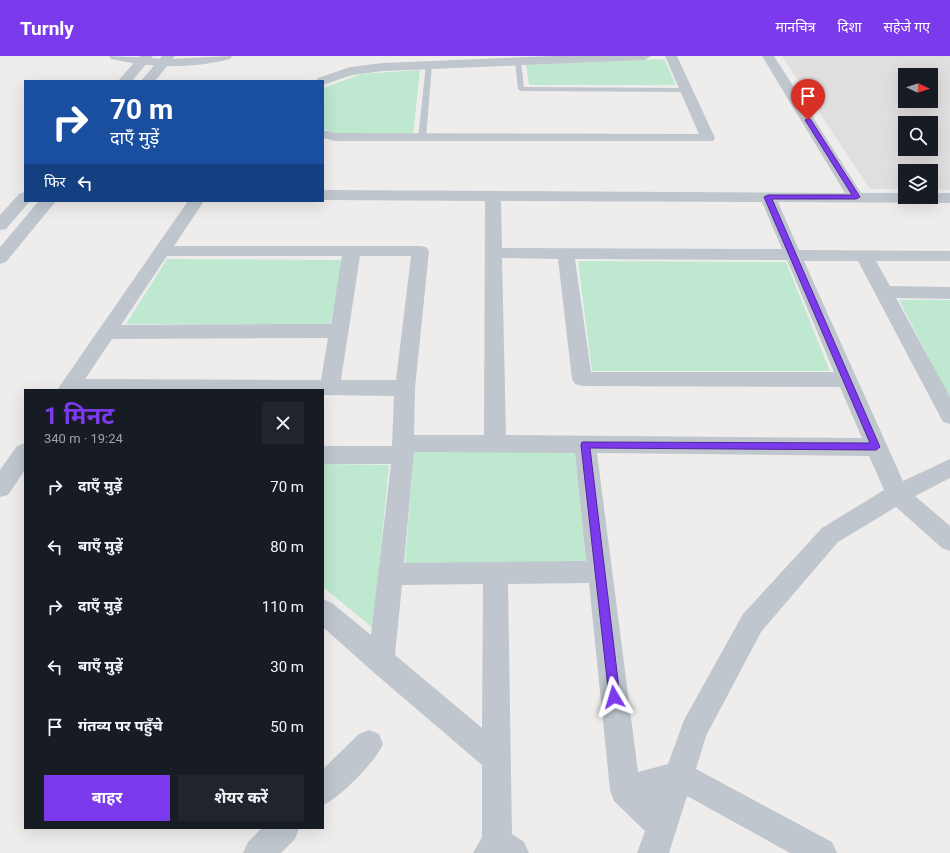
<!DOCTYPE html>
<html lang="hi">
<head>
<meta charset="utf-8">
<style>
	body { margin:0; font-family:Roboto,"Noto Sans Devanagari",sans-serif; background:#20242c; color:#f1f3f6; height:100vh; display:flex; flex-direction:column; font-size:15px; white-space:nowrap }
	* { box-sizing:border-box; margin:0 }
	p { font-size:13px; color:#9ea1a6 }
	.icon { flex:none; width:22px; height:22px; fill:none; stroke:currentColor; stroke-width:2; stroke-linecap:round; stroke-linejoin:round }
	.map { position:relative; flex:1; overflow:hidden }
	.side { position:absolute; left:24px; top:333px; width:300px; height:440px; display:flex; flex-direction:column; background:#171b24; border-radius:0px; box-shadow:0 4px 16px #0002 }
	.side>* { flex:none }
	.guide { position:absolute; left:24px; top:24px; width:300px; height:122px; border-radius:0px; box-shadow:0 4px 16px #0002; background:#1a4fa0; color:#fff; overflow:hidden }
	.needle { width:26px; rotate:94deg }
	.fabs { position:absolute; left:898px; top:12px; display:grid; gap:8px }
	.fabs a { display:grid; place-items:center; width:40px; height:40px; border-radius:0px; background:#171b24; box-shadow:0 4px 16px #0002; font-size:20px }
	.pin { position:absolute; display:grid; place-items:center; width:34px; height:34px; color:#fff; margin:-41px -17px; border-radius:50% 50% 50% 0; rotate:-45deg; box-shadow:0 0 4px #0007 }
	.pin .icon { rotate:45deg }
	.me { position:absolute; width:44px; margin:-22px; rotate:353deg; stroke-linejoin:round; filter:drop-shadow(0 0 3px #0008) }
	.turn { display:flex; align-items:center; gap:14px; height:84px; padding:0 20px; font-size:18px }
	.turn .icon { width:52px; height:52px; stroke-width:2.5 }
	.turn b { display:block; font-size:28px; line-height:34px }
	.then { display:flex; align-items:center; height:38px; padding:0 20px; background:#0003; gap:8px; font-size:15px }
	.round { display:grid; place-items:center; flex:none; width:42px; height:42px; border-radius:0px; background:#20242c }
	.overview { display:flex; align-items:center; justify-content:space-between; height:68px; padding:0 20px }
	h1 { font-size:24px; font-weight:700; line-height:30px; color:#7c3aed }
	.button { display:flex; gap:8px; margin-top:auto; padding:8px 20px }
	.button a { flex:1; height:46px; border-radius:0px; background:#7c3aed; color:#fff; font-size:16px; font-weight:700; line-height:46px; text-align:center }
	.button a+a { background:#20242c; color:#f1f3f6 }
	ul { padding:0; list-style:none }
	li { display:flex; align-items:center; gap:12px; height:60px; padding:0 20px }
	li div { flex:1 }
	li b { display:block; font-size:15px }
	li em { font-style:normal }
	header { display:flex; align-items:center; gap:24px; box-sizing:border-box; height:56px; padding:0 20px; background:#7c3aed; color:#fff }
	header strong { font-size:19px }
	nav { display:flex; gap:22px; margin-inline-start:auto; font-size:14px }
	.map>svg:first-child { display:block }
	.education { fill:#e0dede; fill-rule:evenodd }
	.green { fill:#bfe8d0 }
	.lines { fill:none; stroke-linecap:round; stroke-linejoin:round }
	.service { fill:#bfc6cd; fill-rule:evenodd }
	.minor { fill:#bfc6cd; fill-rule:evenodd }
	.tertiary { fill:#bfc6cd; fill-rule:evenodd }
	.route { fill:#7c3aed; stroke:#51269a }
</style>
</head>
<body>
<header>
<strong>Turnly</strong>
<nav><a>मानचित्र</a><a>दिशा</a><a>सहेजे गए</a></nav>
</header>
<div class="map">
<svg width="950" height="797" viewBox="0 0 950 797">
	<rect width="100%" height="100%" fill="#efedec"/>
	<path class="education" d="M 782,0 L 950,0 L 950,134 L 931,133 L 931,115 L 905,115 L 905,133 L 870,133 ZM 905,19 L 931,19 L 931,45 L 905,45 ZM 905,67 L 931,67 L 931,93 L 905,93 Z"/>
	<path class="green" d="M 664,3 L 676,29 L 529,29 L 526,9 Z
		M 420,14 L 413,78 L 334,77 L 323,73 L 323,32 L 361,18 Z
		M 167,203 L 343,204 L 330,269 L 126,268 Z
		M 578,205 L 786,206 L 830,315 L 592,315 Z
		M 899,244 L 950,244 L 950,343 Z
		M 414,394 L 575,396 L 586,508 L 405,507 Z
		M 323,408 L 389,409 L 373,572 L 323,531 Z"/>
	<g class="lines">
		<path class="service" d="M 518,3 L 521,5 L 524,31 L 686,32 L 689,34 L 686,36 L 521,35 L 518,33 L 515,5 Z
			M 429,7 L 432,9 L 426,82 L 422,84 L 418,82 L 426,9 Z"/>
		<path class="minor" d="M 109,0 L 170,3 L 232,0 L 230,3 C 191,13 150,12 111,3 Z
			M 553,0 L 651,0 L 645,4 L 383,15 L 352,19 L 323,29 L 323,25 L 316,25 L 318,22 L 350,11 L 383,7 Z
			M 665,0 L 677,0 L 715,82 L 713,85 L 335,85 L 323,82 L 323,74 L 335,77 L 699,78 Z
			M 762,0 L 774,0 L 861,137 L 905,137 L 905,141 L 931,141 L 931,137 L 950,137 L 950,147 L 778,146 L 799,194 L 950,195 L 950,205 L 876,205 L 890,230 L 950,231 L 950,243 L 896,242 L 950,341 L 950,368 L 943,366 L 858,205 L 804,205 L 903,425 L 950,403 L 950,422 L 915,440 L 950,470 L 950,495 L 942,492 L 896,451 L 838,486 L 761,576 L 706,680 L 696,713 L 832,786 L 837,797 L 790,797 L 687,740 L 669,797 L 637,797 L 645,775 L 614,745 L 610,734 L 589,527 L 508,528 L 512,778 L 524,786 L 529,797 L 473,797 L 482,781 L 482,709 L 372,615 L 323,571 L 323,543 L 332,547 L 371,579 L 391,408 L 323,408 L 323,390 L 392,390 L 394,340 L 323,339 L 323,334 L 57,334 L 188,145 L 204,145 L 174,190 L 420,190 L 426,191 L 429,195 L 415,332 L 414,379 L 484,379 L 485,145 L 323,144 L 323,134 L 845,137 ZM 501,145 L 762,146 L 782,193 L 502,192 ZM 167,200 L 342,200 L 331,268 L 121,269 ZM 360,200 L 411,200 L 396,324 L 341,324 ZM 502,202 L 558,203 L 572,323 L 575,328 L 582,330 L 840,331 L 862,382 L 506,379 ZM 575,203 L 787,204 L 834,316 L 591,316 ZM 328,282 L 321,324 L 85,323 L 112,283 ZM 414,396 L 575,397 L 586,505 L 404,507 ZM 597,397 L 869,400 L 884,434 L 822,472 L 743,558 L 684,664 L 668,708 L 638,716 ZM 483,528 L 482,672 L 395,599 L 402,529 Z
			M 25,387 L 25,414 L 8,439 L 0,441 L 0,414 L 17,390 Z
			M 369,674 L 379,678 L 383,688 C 376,705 340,742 323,749 L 323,713 L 359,678 Z
			M 262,772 L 299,772 L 295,783 L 281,797 L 243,797 L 248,786 Z"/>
		<path class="tertiary" d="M 140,0 L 153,0 L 132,25 L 118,25 Z
			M 162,0 L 175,0 L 155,25 L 141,25 Z
			M 25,136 L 25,145 L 30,145 L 6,173 L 0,174 L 0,159 L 19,138 Z
			M 39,145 L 56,145 L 6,206 L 0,208 L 0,191 Z"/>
	</g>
	<path class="route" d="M 808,62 L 811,64 L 860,141 L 856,143 L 772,143 L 880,391 L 876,394 L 590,392 L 620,641 L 619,645 L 614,646 L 610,645 L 609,641 L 581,389 L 582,386 L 870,387 L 764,141 L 768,139 L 852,139 L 805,64 Z"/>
</svg>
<div class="fabs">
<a><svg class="needle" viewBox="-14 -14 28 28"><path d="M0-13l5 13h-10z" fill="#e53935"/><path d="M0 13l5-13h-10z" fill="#9ea1a6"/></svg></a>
<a><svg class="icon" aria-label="search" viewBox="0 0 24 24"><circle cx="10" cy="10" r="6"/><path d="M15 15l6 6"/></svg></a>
<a><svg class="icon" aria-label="layers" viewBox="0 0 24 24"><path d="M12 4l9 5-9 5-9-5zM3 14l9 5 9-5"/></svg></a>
</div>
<div class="pin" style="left:808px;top:64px;background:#d93025"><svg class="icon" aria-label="arrive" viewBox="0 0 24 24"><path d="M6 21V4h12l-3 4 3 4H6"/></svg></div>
<svg class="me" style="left:614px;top:641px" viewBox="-20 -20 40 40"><path d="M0-17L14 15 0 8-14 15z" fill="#7c3aed" stroke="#fff" stroke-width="4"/></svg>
<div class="guide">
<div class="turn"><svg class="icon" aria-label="right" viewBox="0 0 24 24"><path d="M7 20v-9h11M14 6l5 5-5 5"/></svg><div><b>70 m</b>दाएँ मुड़ें</div></div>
<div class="then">फिर<svg class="icon" aria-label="left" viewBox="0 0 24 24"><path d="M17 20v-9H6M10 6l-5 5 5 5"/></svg></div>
</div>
<section class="side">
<div class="overview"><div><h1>1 मिनट</h1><p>340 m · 19:24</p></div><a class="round"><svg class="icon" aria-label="close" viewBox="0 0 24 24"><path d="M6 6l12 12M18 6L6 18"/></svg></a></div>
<ul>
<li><svg class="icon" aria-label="right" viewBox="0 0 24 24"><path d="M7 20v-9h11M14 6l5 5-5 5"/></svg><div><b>दाएँ मुड़ें</b></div><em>70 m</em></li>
<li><svg class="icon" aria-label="left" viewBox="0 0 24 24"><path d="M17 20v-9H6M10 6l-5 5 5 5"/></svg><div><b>बाएँ मुड़ें</b></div><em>80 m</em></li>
<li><svg class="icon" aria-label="right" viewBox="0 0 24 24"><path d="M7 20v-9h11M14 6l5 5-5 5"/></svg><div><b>दाएँ मुड़ें</b></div><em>110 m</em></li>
<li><svg class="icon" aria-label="left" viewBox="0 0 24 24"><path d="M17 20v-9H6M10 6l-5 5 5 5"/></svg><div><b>बाएँ मुड़ें</b></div><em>30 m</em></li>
<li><svg class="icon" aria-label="arrive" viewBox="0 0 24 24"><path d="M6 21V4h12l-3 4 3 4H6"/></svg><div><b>गंतव्य पर पहुँचे</b></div><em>50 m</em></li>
</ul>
<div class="button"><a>बाहर</a><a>शेयर करें</a></div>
</section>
</div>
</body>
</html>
